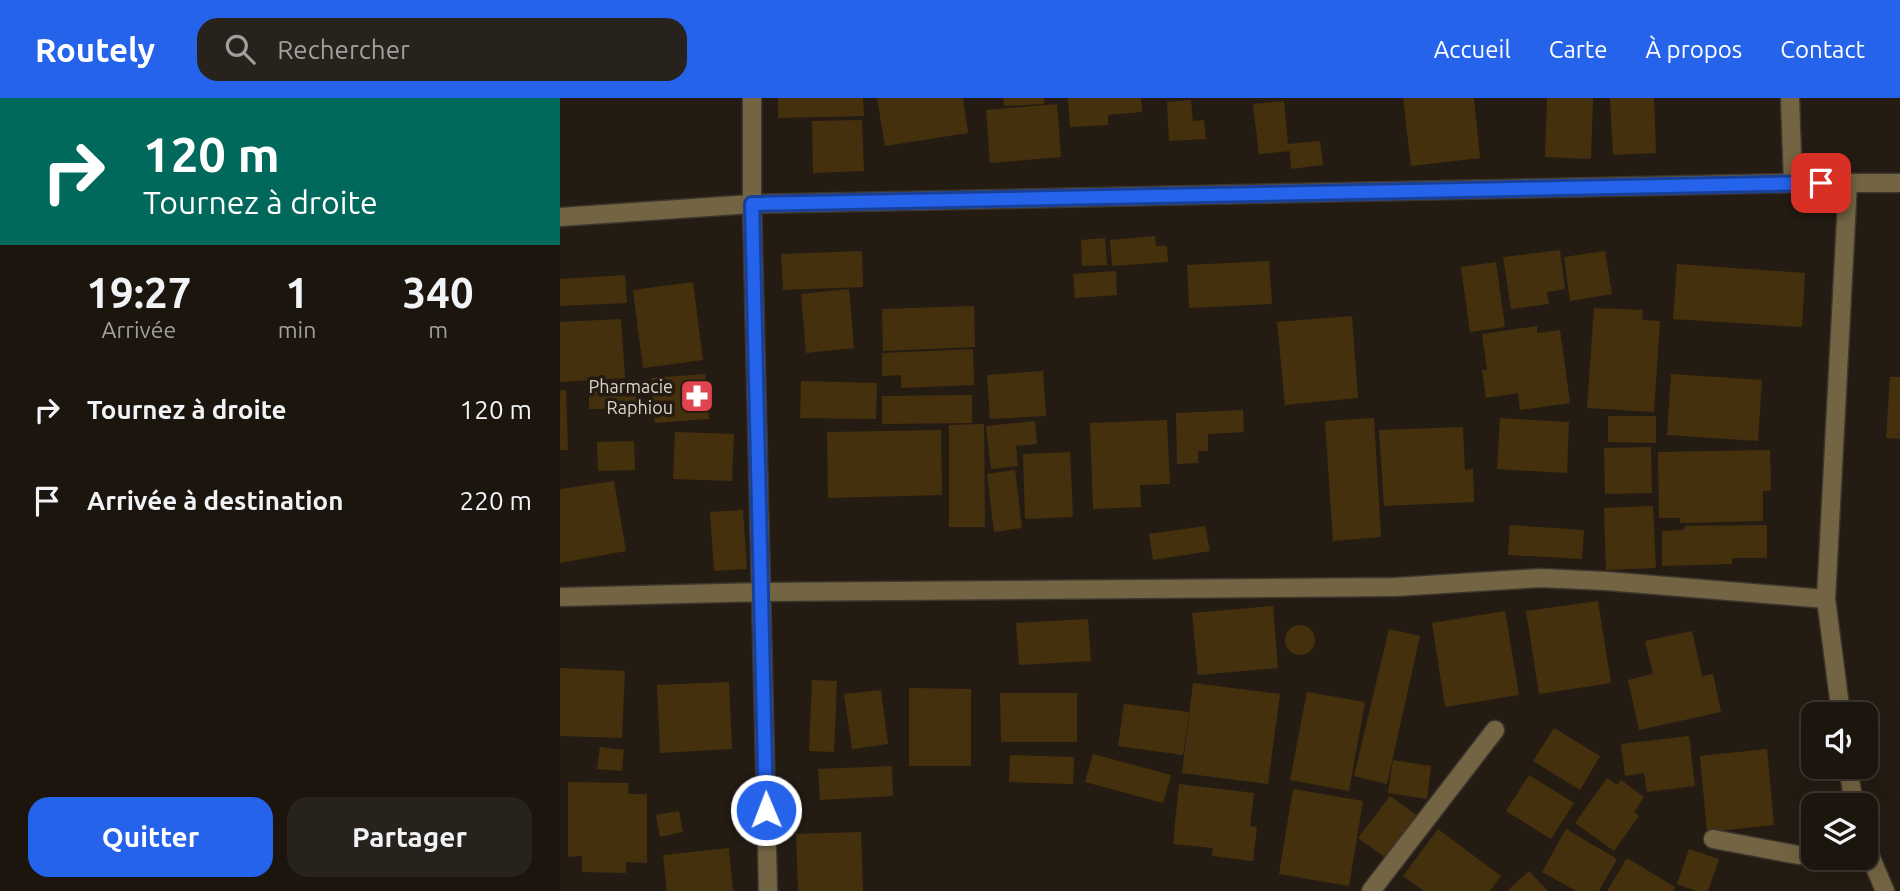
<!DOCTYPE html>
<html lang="fr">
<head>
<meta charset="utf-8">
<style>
	body { margin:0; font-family:Ubuntu,sans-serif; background:#28221c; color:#f1f3f6; height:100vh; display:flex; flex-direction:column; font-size:26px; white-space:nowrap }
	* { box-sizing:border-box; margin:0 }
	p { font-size:23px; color:#a09f9e }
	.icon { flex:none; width:38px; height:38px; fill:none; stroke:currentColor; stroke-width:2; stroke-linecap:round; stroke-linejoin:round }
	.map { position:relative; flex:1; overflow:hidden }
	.drawer { display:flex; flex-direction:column; background:#1b150e; width:560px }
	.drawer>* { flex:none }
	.top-card { background:#00695c; color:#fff; overflow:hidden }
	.tools { position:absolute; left:1241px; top:604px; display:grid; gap:14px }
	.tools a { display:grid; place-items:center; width:77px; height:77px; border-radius:14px; background:#1b150e; box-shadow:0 7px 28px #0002,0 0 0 2px #39342e; font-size:35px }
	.pin { position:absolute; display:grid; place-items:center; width:60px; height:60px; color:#fff; margin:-30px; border-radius:14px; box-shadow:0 4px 10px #0006 }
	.me { position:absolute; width:77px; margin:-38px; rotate:359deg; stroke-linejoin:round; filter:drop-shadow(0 0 5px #0008) }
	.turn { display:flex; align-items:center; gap:24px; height:147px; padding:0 28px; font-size:32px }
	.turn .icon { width:91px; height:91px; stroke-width:2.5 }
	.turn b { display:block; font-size:49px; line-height:60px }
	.eta { display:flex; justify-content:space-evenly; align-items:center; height:119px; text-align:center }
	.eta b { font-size:42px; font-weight:700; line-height:49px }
	.button { display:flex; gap:14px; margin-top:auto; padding:14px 28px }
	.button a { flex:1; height:80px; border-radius:21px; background:#2563eb; color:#fff; font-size:28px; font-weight:700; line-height:80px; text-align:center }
	.button a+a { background:#28221c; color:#f1f3f6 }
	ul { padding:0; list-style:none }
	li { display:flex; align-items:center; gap:21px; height:91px; padding:0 28px }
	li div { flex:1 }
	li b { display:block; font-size:26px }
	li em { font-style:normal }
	header { display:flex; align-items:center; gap:42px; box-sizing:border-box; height:98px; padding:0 35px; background:#2563eb; color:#fff }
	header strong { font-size:33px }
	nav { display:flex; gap:38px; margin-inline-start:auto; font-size:24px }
	.search { width:490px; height:63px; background:#28221c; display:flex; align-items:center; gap:18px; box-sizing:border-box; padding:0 24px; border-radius:21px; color:#a09f9e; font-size:26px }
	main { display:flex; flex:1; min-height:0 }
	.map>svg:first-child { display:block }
	.building { fill:#45300e }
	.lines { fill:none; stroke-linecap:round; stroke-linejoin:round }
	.minor-casing { stroke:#3d362d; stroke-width:21 }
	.minor { stroke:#736543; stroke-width:18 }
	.route-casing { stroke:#184099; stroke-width:18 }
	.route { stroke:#2563eb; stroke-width:12 }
	.labels { text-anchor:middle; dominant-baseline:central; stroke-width:7; stroke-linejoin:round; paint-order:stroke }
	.poi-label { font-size:18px; fill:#d9d4cd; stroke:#241c13; text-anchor:end }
</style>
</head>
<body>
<header>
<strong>Routely</strong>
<div class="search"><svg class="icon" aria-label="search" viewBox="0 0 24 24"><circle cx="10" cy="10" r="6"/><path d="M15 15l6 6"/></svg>Rechercher</div>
<nav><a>Accueil</a><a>Carte</a><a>À propos</a><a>Contact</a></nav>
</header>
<main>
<section class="drawer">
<div class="top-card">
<div class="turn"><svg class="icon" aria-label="right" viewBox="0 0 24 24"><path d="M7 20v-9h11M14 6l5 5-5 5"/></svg><div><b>120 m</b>Tournez à droite</div></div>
</div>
<div class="eta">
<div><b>19:27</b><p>Arrivée</p></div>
<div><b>1</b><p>min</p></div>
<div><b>340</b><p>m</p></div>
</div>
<ul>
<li><svg class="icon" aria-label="right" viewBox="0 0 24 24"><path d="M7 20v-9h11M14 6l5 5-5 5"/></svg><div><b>Tournez à droite</b></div><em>120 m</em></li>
<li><svg class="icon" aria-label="arrive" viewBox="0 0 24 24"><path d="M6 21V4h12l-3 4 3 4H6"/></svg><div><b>Arrivée à destination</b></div><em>220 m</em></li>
</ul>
<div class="button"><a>Quitter</a><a>Partager</a></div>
</section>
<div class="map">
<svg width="1340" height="793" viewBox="0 0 1340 793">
	<rect width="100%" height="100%" fill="#241c13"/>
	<path class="building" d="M 218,0 L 303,0 L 304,18 L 218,20 Z
		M 317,0 L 403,0 L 408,35 L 325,48 Z
		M 443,0 L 484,0 L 484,6 L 444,8 Z
		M 508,0 L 581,0 L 582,14 L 548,17 L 548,27 L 510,29 Z
		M 843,0 L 914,0 L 920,60 L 851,68 Z
		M 987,0 L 1033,0 L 1031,61 L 985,59 Z
		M 1050,0 L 1094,0 L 1096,55 L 1053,57 Z
		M 631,2 L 633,23 L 644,22 L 646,41 L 609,43 L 607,4 Z
		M 724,3 L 728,46 L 760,43 L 763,67 L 731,71 L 730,53 L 699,56 L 693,6 Z
		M 497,6 L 501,59 L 430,65 L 426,12 Z
		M 302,22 L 304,73 L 253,75 L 252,23 Z
		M 595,138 L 596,148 L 607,148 L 608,164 L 552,168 L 550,142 Z
		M 545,140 L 547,167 L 522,168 L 521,142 Z
		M 1000,152 L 1005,191 L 987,194 L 989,206 L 951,211 L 943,159 Z
		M 302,153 L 303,189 L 223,192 L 221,156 Z
		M 1045,153 L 1052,196 L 1010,203 L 1004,159 Z
		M 709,163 L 712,206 L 629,210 L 627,167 Z
		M 936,164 L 945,229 L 910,234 L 901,169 Z
		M 1117,166 L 1245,175 L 1242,229 L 1113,221 Z
		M 556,173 L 557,197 L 515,200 L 513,176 Z
		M 65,177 L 67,205 L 0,208 L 0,181 Z
		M 133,184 L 143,262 L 83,270 L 73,192 Z
		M 289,191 L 294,250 L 246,255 L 241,196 Z
		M 414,208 L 415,249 L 323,253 L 322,211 Z
		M 1034,210 L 1083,212 L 1082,222 L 1100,223 L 1094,314 L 1027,310 Z
		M 792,218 L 798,300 L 725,307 L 717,224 Z
		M 61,221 L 65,280 L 0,284 L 0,224 Z
		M 977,228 L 977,235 L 1000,232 L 1010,305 L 960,312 L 958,295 L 926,300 L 922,272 L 927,272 L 922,236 Z
		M 413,251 L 414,287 L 341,290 L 341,277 L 322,278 L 322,255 Z
		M 483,273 L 486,318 L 430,321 L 427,277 Z
		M 145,276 L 149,321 L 95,325 L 91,280 Z
		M 1111,276 L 1202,282 L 1198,343 L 1107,337 Z
		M 1330,279 L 1340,279 L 1340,341 L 1326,340 Z
		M 76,283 L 76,311 L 29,311 L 29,284 Z
		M 241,283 L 317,285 L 316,321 L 240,320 Z
		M 6,292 L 8,352 L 0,352 L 0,293 Z
		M 412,297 L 412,325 L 322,326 L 322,298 Z
		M 683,312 L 684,334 L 648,336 L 648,353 L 638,353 L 638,365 L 617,366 L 616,315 Z
		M 1048,318 L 1096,318 L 1096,345 L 1048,344 Z
		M 814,320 L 821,439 L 773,443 L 765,323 Z
		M 940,320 L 1009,324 L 1007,375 L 937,371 Z
		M 607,322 L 610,386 L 580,387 L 581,409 L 533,411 L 530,325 Z
		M 475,323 L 477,346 L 456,348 L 458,368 L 431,371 L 426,328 Z
		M 424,326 L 425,429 L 389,429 L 389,327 Z
		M 903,329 L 905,372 L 913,371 L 914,404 L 824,408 L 819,332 Z
		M 381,332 L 382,397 L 268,400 L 267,334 Z
		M 115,334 L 174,336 L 172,383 L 113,381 Z
		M 74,343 L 75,372 L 38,373 L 37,344 Z
		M 1091,349 L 1092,395 L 1045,396 L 1044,350 Z
		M 1210,352 L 1211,393 L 1203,393 L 1203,423 L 1120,425 L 1120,420 L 1099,420 L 1098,354 Z
		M 510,354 L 513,419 L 465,421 L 463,356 Z
		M 455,372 L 462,430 L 434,434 L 427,376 Z
		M 54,383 L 66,453 L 0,465 L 0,391 Z
		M 1093,408 L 1096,470 L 1046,472 L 1044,410 Z
		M 183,412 L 187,471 L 154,473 L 150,414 Z
		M 950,427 L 1024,432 L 1022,461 L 948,457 Z
		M 1207,427 L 1207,460 L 1172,460 L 1172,466 L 1102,468 L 1102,433 L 1124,432 L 1125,428 Z
		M 645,428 L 650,453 L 593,462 L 589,436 Z
		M 1038,503 L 1051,585 L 979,596 L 966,513 Z
		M 713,508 L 718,570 L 638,577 L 632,515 Z
		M 945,513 L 959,597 L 885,609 L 872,525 Z
		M 528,521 L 531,563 L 459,567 L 456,525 Z
		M725 542a15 15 0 1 1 30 0a15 15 0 1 1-30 0Z
		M 829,531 L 860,538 L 827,686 L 794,678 Z
		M 1132,533 L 1142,578 L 1153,576 L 1161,614 L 1079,632 L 1068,582 L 1093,576 L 1085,543 Z
		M 0,570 L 65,573 L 62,640 L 0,638 Z
		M 252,582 L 277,583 L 274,654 L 249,653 Z
		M 169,584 L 172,651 L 100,655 L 97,587 Z
		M 633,585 L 720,596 L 708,686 L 622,675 Z
		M 349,590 L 411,591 L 411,668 L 349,668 Z
		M 321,592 L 328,646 L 292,651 L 284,596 Z
		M 747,594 L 805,604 L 789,693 L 730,682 Z
		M 440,595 L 517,595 L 517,644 L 441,644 Z
		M 564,606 L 629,614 L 623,657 L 558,648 Z
		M 994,630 L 1040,658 L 1020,692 L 973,663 Z
		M 1129,638 L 1135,688 L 1087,694 L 1084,675 L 1065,678 L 1061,646 Z
		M 40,649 L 64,652 L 62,673 L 37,671 Z
		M 1207,651 L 1214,727 L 1147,734 L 1140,658 Z
		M 533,656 L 611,677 L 603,705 L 525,684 Z
		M 450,657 L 514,659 L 513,686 L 449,684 Z
		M 833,662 L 871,668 L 867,701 L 828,695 Z
		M 332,668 L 333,698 L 260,702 L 258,671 Z
		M 969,677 L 1014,705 L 991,741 L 946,713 Z
		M 1047,680 L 1057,687 L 1061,682 L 1084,699 L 1074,714 L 1079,718 L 1054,753 L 1015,725 Z
		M 8,684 L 69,685 L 68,696 L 87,696 L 87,765 L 66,764 L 66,775 L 22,774 L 22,758 L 8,759 Z
		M 619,686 L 694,695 L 690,728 L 697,729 L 693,763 L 652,758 L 653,750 L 613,746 Z
		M 733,691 L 803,703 L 789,788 L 719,776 Z
		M 830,698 L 862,721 L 830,763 L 798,740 Z
		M 119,713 L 123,734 L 100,739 L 96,717 Z
		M 878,731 L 941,778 L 930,793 L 864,793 L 843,778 Z
		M 1006,731 L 1057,761 L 1039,793 L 1016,793 L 982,774 Z
		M 301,734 L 303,793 L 238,793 L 236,736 Z
		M 169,750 L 173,793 L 107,793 L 103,757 Z
		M 1129,751 L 1159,761 L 1148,793 L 1137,793 L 1117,786 Z
		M 1067,760 L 1115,789 L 1113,793 L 1047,793 Z
		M 969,773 L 988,793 L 947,793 Z"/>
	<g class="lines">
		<g class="minor-casing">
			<path id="minor" d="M 192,0 L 192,106 L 208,793
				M 1230,0 L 1233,85
				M 0,119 L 192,106 L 1233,85 L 1340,85
				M 0,499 L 203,494 L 835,489 L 980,480 L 1046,483 L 1266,501
				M 1281,616 L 1266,501 L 1288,84
				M 1288,668 L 1294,707
				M 1153,741 L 1238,757 L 1253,757
				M 1306,748 L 1325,793
				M 811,793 L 935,632"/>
		</g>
		<use href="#minor" class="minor"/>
	</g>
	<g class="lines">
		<g class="route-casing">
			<path id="route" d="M 206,712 L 192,106 L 1261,85"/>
		</g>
		<use href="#route" class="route"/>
	</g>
	<defs>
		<g id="pharmacy-square" transform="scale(1.75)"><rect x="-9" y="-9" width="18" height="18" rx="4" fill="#e0444e" stroke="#241c13"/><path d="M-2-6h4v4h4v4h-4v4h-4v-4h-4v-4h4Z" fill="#fff"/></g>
	</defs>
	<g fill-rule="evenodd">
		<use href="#pharmacy-square" x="137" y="298"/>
	</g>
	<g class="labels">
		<g class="poi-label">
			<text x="113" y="288">Pharmacie<tspan x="113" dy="21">Raphiou</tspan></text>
		</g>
	</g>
</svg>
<div class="tools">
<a><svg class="icon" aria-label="sound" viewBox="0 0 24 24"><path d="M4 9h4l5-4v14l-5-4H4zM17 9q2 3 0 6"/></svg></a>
<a><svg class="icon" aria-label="layers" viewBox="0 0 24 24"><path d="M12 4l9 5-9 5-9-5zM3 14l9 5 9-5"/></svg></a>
</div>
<div class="pin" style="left:1261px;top:85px;background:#d93025"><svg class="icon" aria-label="arrive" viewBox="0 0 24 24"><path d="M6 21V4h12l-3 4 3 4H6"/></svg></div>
<svg class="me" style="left:206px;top:712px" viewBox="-20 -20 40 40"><circle r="17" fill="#2563eb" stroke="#fff" stroke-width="3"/><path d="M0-11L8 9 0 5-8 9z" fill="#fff"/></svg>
</div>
</main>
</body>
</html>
